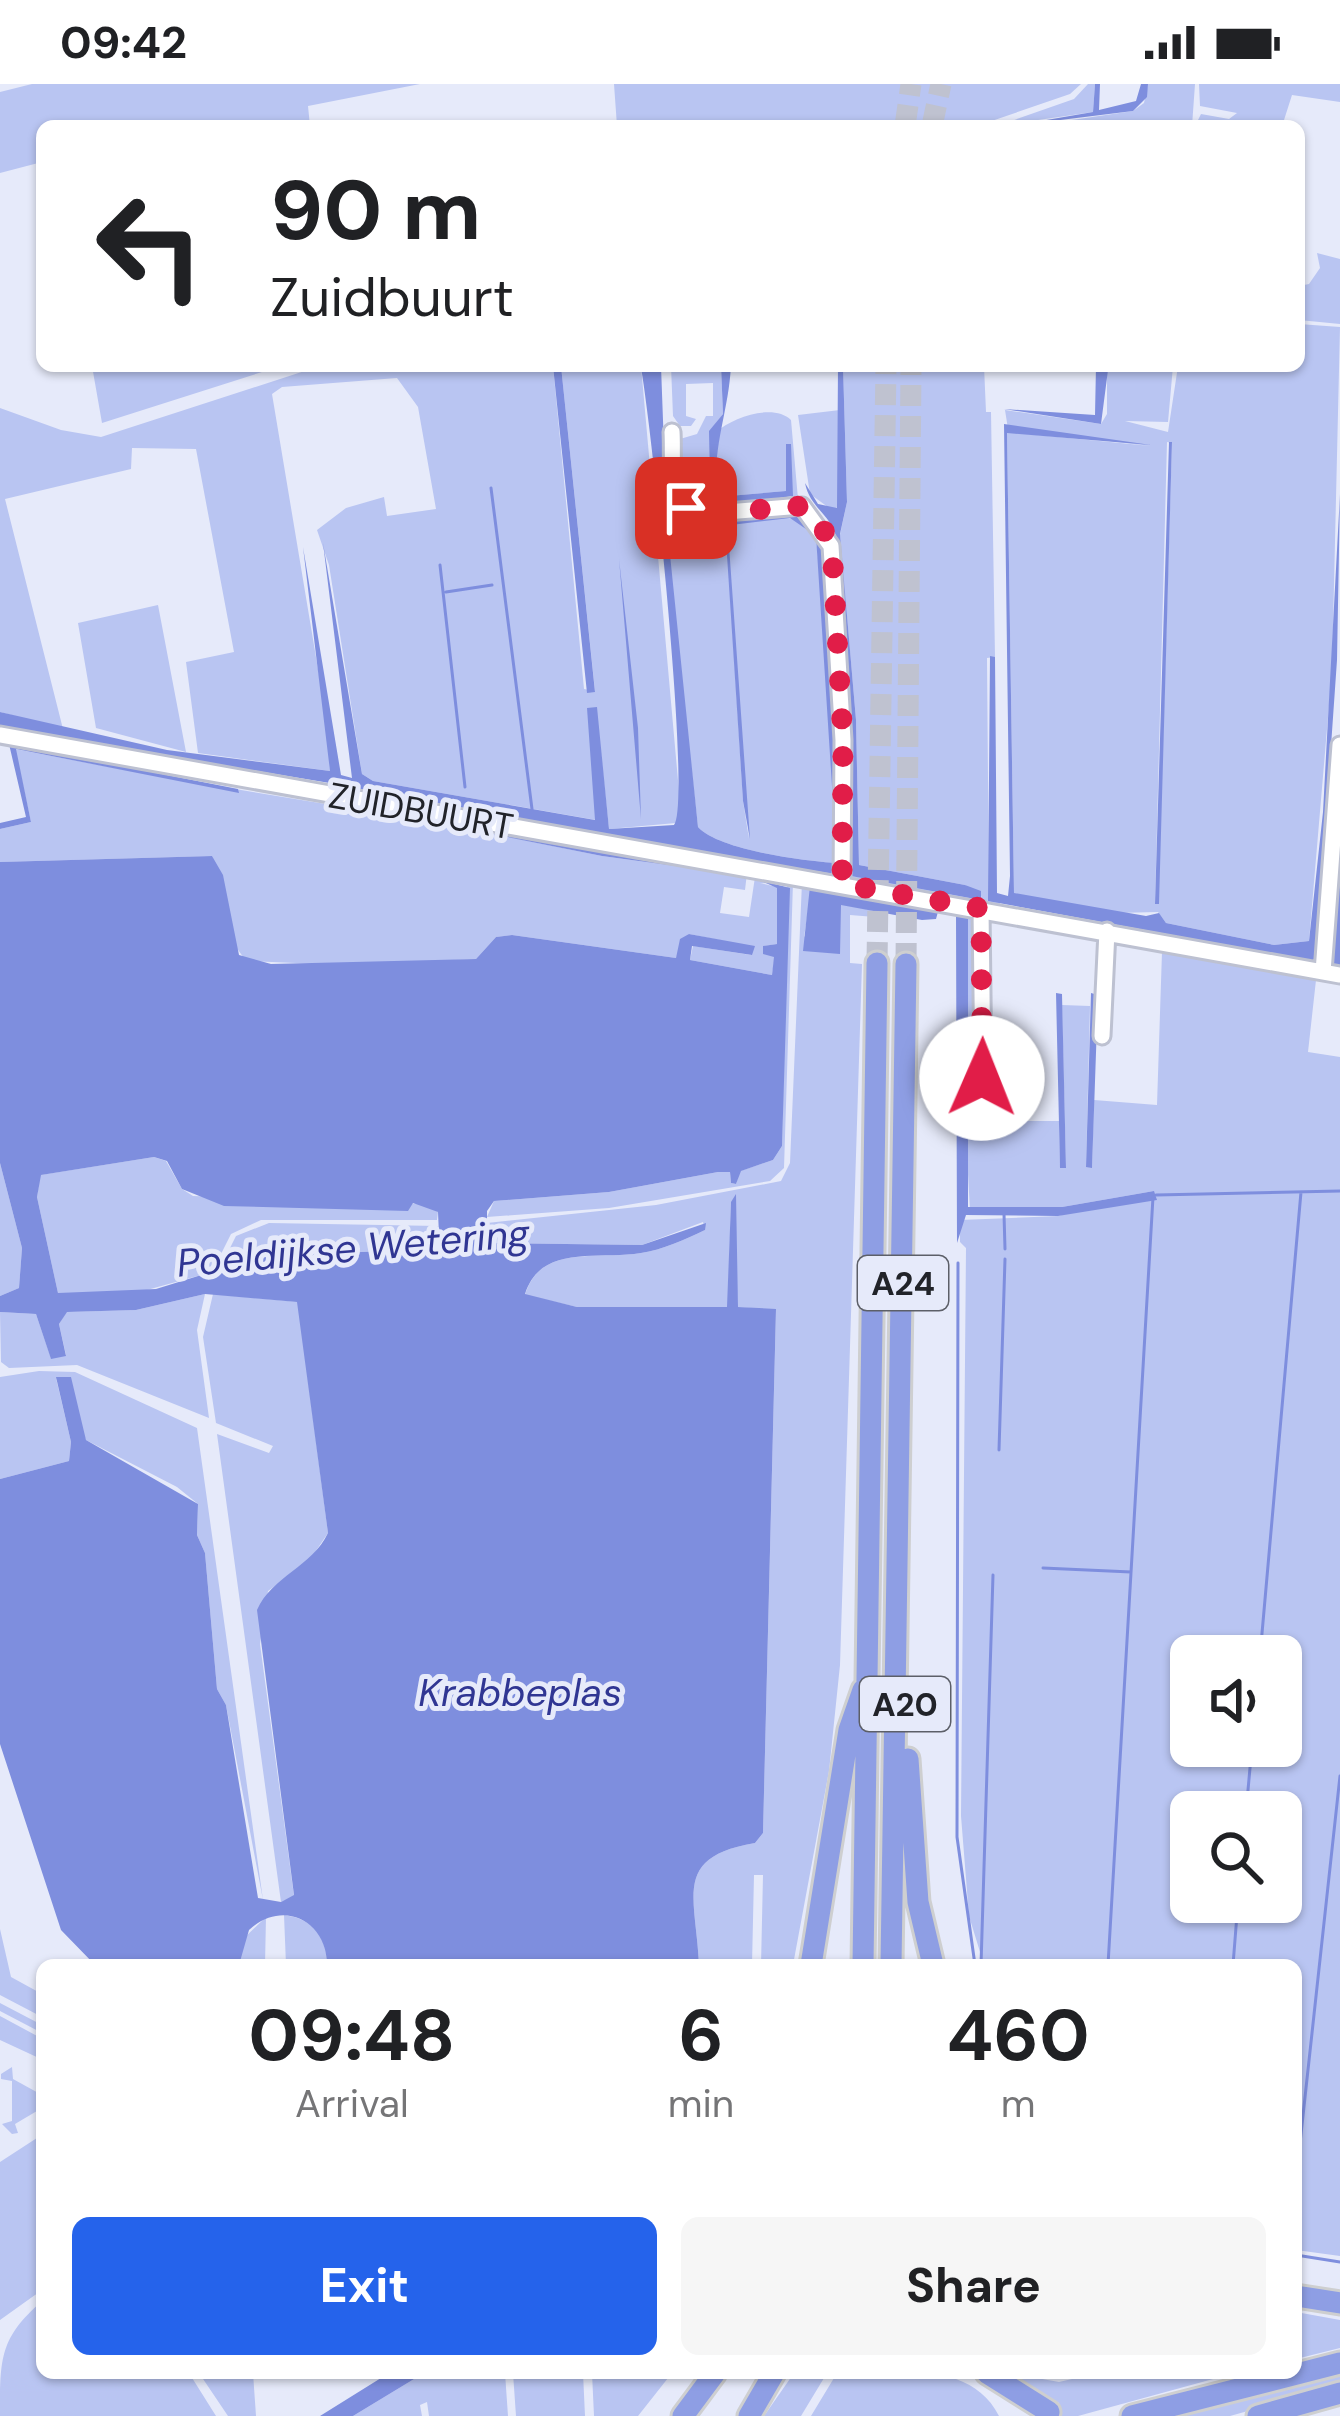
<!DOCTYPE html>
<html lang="en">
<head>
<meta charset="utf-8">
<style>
	body { margin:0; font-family:"DM Sans",sans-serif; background:#f6f6f6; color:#202124; height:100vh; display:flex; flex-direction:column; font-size:45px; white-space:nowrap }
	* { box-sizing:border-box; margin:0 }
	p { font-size:39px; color:#757577 }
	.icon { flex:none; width:66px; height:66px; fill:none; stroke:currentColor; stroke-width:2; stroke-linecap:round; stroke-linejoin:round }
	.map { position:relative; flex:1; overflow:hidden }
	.panel { position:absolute; left:36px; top:1875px; width:1266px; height:420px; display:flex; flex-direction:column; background:#fff; border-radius:18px; box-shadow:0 3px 9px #0004 }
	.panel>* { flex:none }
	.banner { position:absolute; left:36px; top:36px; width:1269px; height:252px; border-radius:18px; box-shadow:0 3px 9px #0004; background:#fff; color:#202124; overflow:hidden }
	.buttons { position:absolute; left:1170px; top:1551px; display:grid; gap:24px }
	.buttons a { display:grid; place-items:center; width:132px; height:132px; border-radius:18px; background:#fff; box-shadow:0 3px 9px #0004; font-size:60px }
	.pin { position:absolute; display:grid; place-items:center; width:102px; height:102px; color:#fff; margin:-51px; border-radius:24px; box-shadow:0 6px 18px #0006 }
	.me { position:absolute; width:132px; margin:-66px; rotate:1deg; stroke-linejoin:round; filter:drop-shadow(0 0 9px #0008) }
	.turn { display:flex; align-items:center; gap:42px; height:252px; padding:0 36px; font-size:54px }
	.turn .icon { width:156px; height:156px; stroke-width:2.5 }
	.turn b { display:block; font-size:84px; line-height:102px }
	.eta { display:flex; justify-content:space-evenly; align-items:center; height:204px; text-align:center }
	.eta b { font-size:72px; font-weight:700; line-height:84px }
	.action { display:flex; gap:24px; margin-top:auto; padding:24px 36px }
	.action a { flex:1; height:138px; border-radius:18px; background:#2563eb; color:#fff; font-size:48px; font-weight:700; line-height:138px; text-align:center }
	.action a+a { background:#f6f6f6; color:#202124 }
	.status { display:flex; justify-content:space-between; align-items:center; height:84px; padding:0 60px; background:#fff; direction:ltr }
	.status svg { height:33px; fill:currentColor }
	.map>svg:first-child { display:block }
	.green { fill:#b9c5f2; fill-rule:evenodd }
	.water { fill:#7e8ede; fill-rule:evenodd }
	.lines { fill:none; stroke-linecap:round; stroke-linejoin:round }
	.stream { stroke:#7e8ede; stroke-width:3 }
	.highway-tunnel { stroke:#bfc2d0; stroke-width:21; stroke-dasharray:21 10; stroke-linecap:butt }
	.minor-casing { stroke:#bdc1d1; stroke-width:21 }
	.highway-casing { stroke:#cecfd0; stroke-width:27 }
	.minor { stroke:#fff; stroke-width:15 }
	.highway { stroke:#8e9ee4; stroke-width:21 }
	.route { stroke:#e11d48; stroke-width:21; stroke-dasharray:0 37.8 }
	.labels { text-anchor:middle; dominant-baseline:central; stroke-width:10; stroke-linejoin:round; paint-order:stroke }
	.shield { fill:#e6eafa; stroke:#5c5f68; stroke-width:3 }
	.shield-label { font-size:33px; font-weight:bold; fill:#212329 }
	.street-label { font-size:36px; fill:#212329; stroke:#e6eafa }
	.water-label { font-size:39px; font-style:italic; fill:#303693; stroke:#e6eafa }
</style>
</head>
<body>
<div class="status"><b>09:42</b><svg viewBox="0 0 49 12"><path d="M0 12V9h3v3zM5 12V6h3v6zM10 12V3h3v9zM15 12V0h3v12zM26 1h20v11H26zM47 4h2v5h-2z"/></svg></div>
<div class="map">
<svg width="1340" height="2332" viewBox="0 0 1340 2332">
	<rect width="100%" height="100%" fill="#e6eafa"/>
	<path class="green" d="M 32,0 L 420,0 L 308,22 L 310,42 L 42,42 L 42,78 L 0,89 L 0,8 Z
		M 614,0 L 1081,0 L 1070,10 L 977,42 L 617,42 Z
		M 1088,0 L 1095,0 L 1093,28 L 997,42 L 1074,15 Z
		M 1148,0 L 1195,0 L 1192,42 L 1031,42 L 1133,27 L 1144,19 Z
		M 1199,0 L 1340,0 L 1340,18 L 1292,11 L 1284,36 L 1195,42 L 1201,30 L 1229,35 L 1237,29 L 1200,22 Z
		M 1317,169 L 1340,175 L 1340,240 L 1299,236 L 1299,202 L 1309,200 L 1320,184 Z
		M 1299,240 L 1340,243 L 1332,586 L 1309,857 L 1274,861 L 1166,839 L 1158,828 L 1116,829 L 1014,810 L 1007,348 L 1151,362 L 1008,345 L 1005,326 L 1101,340 L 1107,330 L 1107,282 L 1173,282 L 1168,338 L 1125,337 L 1168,348 L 1178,282 L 1299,282 ZM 1167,358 L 1172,359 L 1158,820 L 1155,819 Z
		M 92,282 L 281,282 L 102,339 Z
		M 320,282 L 553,282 L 584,605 L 595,607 L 561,282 L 641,282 L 681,730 L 676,739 L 609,745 L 596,623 L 592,678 L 596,736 L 373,697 L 362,690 L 329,481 L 317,446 L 346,424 L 384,413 L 387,432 L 436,425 L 418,323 L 397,294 L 282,303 L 272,310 L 328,645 L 330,687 L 198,669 L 186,578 L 234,568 L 196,365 L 132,364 L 131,385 L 5,415 L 63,645 L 0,628 L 0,324 L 61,346 L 101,353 Z
		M 671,282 L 721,282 L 723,330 L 710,347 L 708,412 L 724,422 L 791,413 L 790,360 L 786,361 L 786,407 L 717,413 L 716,348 C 733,333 774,319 791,336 L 798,415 L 701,427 L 679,409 L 680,355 L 697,350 L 706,332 L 713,332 L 713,299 L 686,300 L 686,332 L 696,335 L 691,342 L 680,342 L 673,332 Z
		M 843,282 L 984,282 L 986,328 L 991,328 L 995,573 L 987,574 L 989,816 L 1000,819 L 999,823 L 849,794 L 847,763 L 852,792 L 982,813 L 965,801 L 859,781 L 856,636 L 840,451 L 847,418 Z
		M 840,326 L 838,423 L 832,426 L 810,410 L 798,331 Z
		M 671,431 C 711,456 753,429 797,435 L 816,452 L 832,636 L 833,760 L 841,763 L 840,789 L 836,794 L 628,760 L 837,788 L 836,779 C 803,777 719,766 698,743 L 666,458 L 665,435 ZM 727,456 L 749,755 L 743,717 Z
		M 158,521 L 186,668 L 96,644 L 78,539 Z
		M 15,665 C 258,713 503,746 747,789 L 745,806 L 724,803 L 720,829 L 749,833 L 755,793 L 793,798 L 784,1084 L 770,1097 L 609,1124 L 487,1133 L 494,1117 L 609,1108 L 718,1088 L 730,1088 L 731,1099 L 736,1100 L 740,1087 L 773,1076 L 782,1062 L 787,800 L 760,799 L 777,803 L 777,860 L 764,862 L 763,869 L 775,872 L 772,891 L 690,876 L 693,862 L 751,871 L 754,863 L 689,850 L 676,874 L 512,851 L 496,853 L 476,875 L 345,881 L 246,877 L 236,863 L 212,772 L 0,778 L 0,745 L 31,738 ZM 433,738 L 740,791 L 602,772 Z
		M 802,798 L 880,811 L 810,814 L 804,853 L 840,820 L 881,828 L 875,833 L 850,831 L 850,879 L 862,880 L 840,1581 L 829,1687 L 793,1881 L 761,1881 L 763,1791 L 754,1791 L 752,1881 L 699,1881 C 696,1812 672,1773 755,1759 L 763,1749 L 776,1226 L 738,1223 L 731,1118 L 728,1223 L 577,1223 L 525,1211 C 540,1160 596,1176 641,1169 C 662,1166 686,1155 705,1146 L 703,1138 L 642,1161 L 493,1159 L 487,1139 L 656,1121 L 781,1097 L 790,1079 Z
		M 977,828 L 974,978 L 965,979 L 967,831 Z
		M 1162,868 L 1316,896 L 1308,968 L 1340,973 L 1340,2172 L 1296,2166 L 1296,1881 L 984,1881 L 969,1832 L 961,1732 L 966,1164 L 960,1158 L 960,1136 L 1058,1132 L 1154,1107 L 1062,1123 L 970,1126 L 965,1037 L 1059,1037 L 1060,1083 L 1066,1084 L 1062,921 L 1090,922 L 1086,1083 L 1092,1083 L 1094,1016 L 1157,1021 ZM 1191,1572 L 1281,1572 L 1281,1662 L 1191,1662 ZM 1191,1728 L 1281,1728 L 1281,1818 L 1191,1818 Z
		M 154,1073 L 166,1077 L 182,1105 L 193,1112 L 426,1120 L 438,1128 L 437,1136 L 261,1136 L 231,1150 L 212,1188 L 136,1209 L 58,1209 L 37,1113 L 40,1091 Z
		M 0,1079 L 22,1164 L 19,1204 L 0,1212 Z
		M 269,1139 L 438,1142 L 439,1151 L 430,1162 L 411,1166 L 263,1172 L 219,1186 L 236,1152 Z
		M 205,1210 L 197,1246 L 209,1334 L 77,1281 L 9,1284 L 1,1278 L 0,1228 L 36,1230 L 51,1274 L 66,1271 L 59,1240 L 66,1228 L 136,1226 Z
		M 213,1210 L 298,1218 L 328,1449 L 309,1477 L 268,1507 L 260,1560 L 294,1812 L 281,1818 L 217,1350 L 269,1369 L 273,1362 L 216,1339 L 203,1253 Z
		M 39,1287 L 75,1288 L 197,1344 L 263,1816 L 226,1621 L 217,1605 L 205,1469 L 197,1451 L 198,1420 L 177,1403 L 86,1356 L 56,1294 L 71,1358 L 69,1377 L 0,1395 L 0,1293 Z
		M 284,1831 C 313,1835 327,1852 327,1881 L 286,1881 Z
		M 266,1833 L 265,1881 L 239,1881 L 243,1855 Z
		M 0,1845 L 11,1893 L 42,1910 L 42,1933 L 0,1911 Z
		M 0,1919 L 42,1941 L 41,1975 L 0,1956 L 0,1932 L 39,1953 L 42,1949 L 0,1927 Z
		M 12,1983 L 13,1995 L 42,2011 L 42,2024 L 15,2040 L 18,2049 L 12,2050 L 2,2040 L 12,2037 L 12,1997 L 1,1995 L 1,1990 Z
		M 40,2052 L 42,2206 L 0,2236 L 0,2078 Z
		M 42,2217 L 42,2289 L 189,2289 L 216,2332 L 0,2332 C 0,2273 0,2254 42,2217 Z
		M 1296,2228 L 1340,2236 L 1340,2264 L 1296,2275 Z
		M 1340,2286 L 1340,2301 L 1230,2332 L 1156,2332 Z
		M 199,2289 L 253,2289 L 256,2332 L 228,2332 Z
		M 424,2289 L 505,2289 L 508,2332 L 429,2332 L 427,2318 L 420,2321 L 422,2332 L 353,2332 Z
		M 513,2289 L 583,2289 L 585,2332 L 516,2332 Z
		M 592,2289 L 672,2289 L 638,2332 L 594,2332 Z
		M 794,2289 L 827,2289 L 801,2332 L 764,2332 Z
		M 837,2289 C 891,2289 970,2274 999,2332 L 811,2332 Z
		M 1009,2289 L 1059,2298 L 1098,2289 L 1235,2289 L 1078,2332 L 1046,2332 L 1059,2319 Z"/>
	<path class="water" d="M 1095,0 L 1100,0 L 1099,26 L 1136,17 L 1141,0 L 1148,0 L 1147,13 L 1133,27 L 1012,42 L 1093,28 Z
		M 553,282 L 561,282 L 595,608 L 587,609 Z
		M 661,282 L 666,418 C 706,455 756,423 804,432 L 825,466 L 836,623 L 836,765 L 816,452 L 790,434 L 706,444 L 666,432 L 698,743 C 719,766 803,777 836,779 L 835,790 L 562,747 L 342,701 L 0,645 L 0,628 L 167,666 L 330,687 L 303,463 L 341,691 L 352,694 L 323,459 L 362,690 L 373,697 L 595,736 L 587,624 L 597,623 L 609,745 L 674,741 C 692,717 651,337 641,284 Z
		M 721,282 L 731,282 C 728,332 712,361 717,413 L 786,407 L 786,360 L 791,360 L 793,412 L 724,422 L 710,417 L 709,347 L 723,330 Z
		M 838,282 L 843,282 L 847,418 L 840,450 L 856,636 L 859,781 L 965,801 L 981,807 L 981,816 L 851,792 L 837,457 C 833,431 810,425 805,399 L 818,420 L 837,424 Z
		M 1096,282 L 1108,286 L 1101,340 L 1004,325 L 1095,331 Z
		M 1004,340 L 1151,361 L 1007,349 L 1014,809 L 1146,832 L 1159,829 L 1166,839 L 1274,861 L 1309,857 L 1323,728 L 1340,410 L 1337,576 L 1317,863 L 1333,868 L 1340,795 L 1340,882 L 988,817 L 990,572 L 995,573 L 997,809 L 1008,812 L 1010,792 Z
		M 1169,358 L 1172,358 L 1159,820 L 1155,820 Z
		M 726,456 L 729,462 L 750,755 L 743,717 Z
		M 619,475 L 638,644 L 641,735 Z
		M 9,660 L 238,705 L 239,709 L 16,665 L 31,738 L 0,745 L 0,739 L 26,733 Z
		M 432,738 L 741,791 L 602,772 Z
		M 212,772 L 223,791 L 239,871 L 271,880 L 476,875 L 496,853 L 512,851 L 676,874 L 680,855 L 689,850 L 755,862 L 752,871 L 692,862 L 690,876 L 772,891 L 774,873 L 763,870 L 763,862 L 777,860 L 777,804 L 759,796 L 790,804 L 782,1062 L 773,1076 L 741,1087 L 736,1100 L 731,1099 L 730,1088 L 718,1088 L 609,1108 L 494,1117 L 487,1127 L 487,1152 L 493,1159 L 642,1161 L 706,1139 L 705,1146 C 686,1155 662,1166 641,1169 C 596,1176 541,1160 525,1210 L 577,1223 L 727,1223 L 731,1118 L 736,1110 L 738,1223 L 776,1225 L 763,1749 L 755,1759 C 672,1773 696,1812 699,1881 L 327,1881 C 327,1836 282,1815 249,1846 L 239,1881 L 95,1881 L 61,1846 L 0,1660 L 0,1395 L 69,1377 L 71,1358 L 56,1293 L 71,1293 L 86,1356 L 198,1420 L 197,1451 L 205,1469 L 217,1605 L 226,1621 L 258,1814 L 281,1818 L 294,1811 L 257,1526 C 272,1492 312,1483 328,1449 L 297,1218 L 205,1210 L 136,1226 L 67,1228 L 59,1240 L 66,1272 L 51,1275 L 36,1230 L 0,1228 L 0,1212 L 19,1204 L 22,1164 L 0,1079 L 0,778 ZM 154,1073 L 167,1077 L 182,1105 L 224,1122 L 408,1127 L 413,1119 L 438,1128 L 439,1151 L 430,1162 L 411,1166 L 263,1172 L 156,1205 L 58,1209 L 37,1113 L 41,1091 Z
		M 810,802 L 939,824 L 936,835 L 922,836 L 841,821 L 840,870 L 803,867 Z
		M 956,829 L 968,831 L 968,1123 L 1062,1123 L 1154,1107 L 1157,1116 L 1058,1132 L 966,1131 L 957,1159 Z
		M 1056,909 L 1062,910 L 1066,1084 L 1060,1084 Z
		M 1091,909 L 1098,911 L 1092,1084 L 1086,1083 Z
		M 389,2289 L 424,2289 L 353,2332 L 320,2332 Z"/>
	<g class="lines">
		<path class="stream" d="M 491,404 L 532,725
			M 440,481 L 465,703
			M 446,508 L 492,501
			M 1156,1111 L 1340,1107
			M 1004,1130 L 1005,1165
			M 958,1179 L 957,1753 L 975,1881
			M 999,1366 L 1005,1175
			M 1043,1484 L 1131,1488
			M 1260,1572 L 1301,1108
			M 1246,1728 L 1252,1662
			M 981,1881 L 993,1491
			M 1108,1881 L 1153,1113
			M 1233,1881 L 1238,1818
			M 1296,2096 L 1340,1692
			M 1296,2171 L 1340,2178"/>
		<path class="highway-tunnel" d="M 905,42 L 911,0
			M 932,42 L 941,0
			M 877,879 L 886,282
			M 906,880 L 911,282"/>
		<g class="minor-casing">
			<path id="minor" d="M 672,348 C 674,379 665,419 701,430 L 802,422 L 831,462 L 843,656 L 842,800
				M 0,651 L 1340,891
				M 981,825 L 983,995
				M 1323,888 L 1340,661
				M 1102,952 L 1107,847"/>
		</g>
		<g class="highway-casing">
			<path id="highway" d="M 908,1675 L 918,1818 L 933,1881
				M 811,1881 L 849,1646 L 863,1606
				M 863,1881 L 877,879
				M 891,1881 L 906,880
				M 1296,2212 L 1340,2219
				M 987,2289 L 1049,2328
				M 683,2332 L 715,2289
				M 749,2332 L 774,2289
				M 1132,2332 L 1340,2279
				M 1258,2332 L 1340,2309"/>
		</g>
		<use href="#minor" class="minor"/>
		<use href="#highway" class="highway"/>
	</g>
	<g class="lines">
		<path class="route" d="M 686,424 L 701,430 L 802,422 L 825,448 L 833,480 L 843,656 L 842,800 L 981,824 L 982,994"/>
	</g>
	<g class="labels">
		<g class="shield">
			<rect x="858" y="1172" width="90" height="54" rx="9"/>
			<rect x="860" y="1593" width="90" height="54" rx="9"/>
		</g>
		<g class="shield-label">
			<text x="903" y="1199">A24</text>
			<text x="905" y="1620">A20</text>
		</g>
		<g class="street-label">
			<text transform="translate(421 727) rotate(10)">ZUIDBUURT</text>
		</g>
		<g class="water-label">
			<text transform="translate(353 1164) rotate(-5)">Poeldijkse Wetering</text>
			<text x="520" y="1608">Krabbeplas</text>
		</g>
	</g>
</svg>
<div class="buttons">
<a><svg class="icon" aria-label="sound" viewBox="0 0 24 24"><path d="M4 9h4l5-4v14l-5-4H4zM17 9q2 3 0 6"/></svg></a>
<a><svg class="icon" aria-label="search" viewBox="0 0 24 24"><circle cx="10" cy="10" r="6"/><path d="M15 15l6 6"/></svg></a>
</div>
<div class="pin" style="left:686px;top:424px;background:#d93025"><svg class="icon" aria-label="arrive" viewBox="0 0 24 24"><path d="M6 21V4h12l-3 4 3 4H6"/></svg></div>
<svg class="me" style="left:982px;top:994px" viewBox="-20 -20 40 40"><circle r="19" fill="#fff"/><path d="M0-13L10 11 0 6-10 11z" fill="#e11d48"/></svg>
<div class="banner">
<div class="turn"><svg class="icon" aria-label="left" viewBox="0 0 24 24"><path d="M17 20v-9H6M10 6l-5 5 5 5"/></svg><div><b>90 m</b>Zuidbuurt</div></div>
</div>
<section class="panel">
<div class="eta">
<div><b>09:48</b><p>Arrival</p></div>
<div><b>6</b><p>min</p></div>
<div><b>460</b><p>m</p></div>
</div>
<div class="action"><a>Exit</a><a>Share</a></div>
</section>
</div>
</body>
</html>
